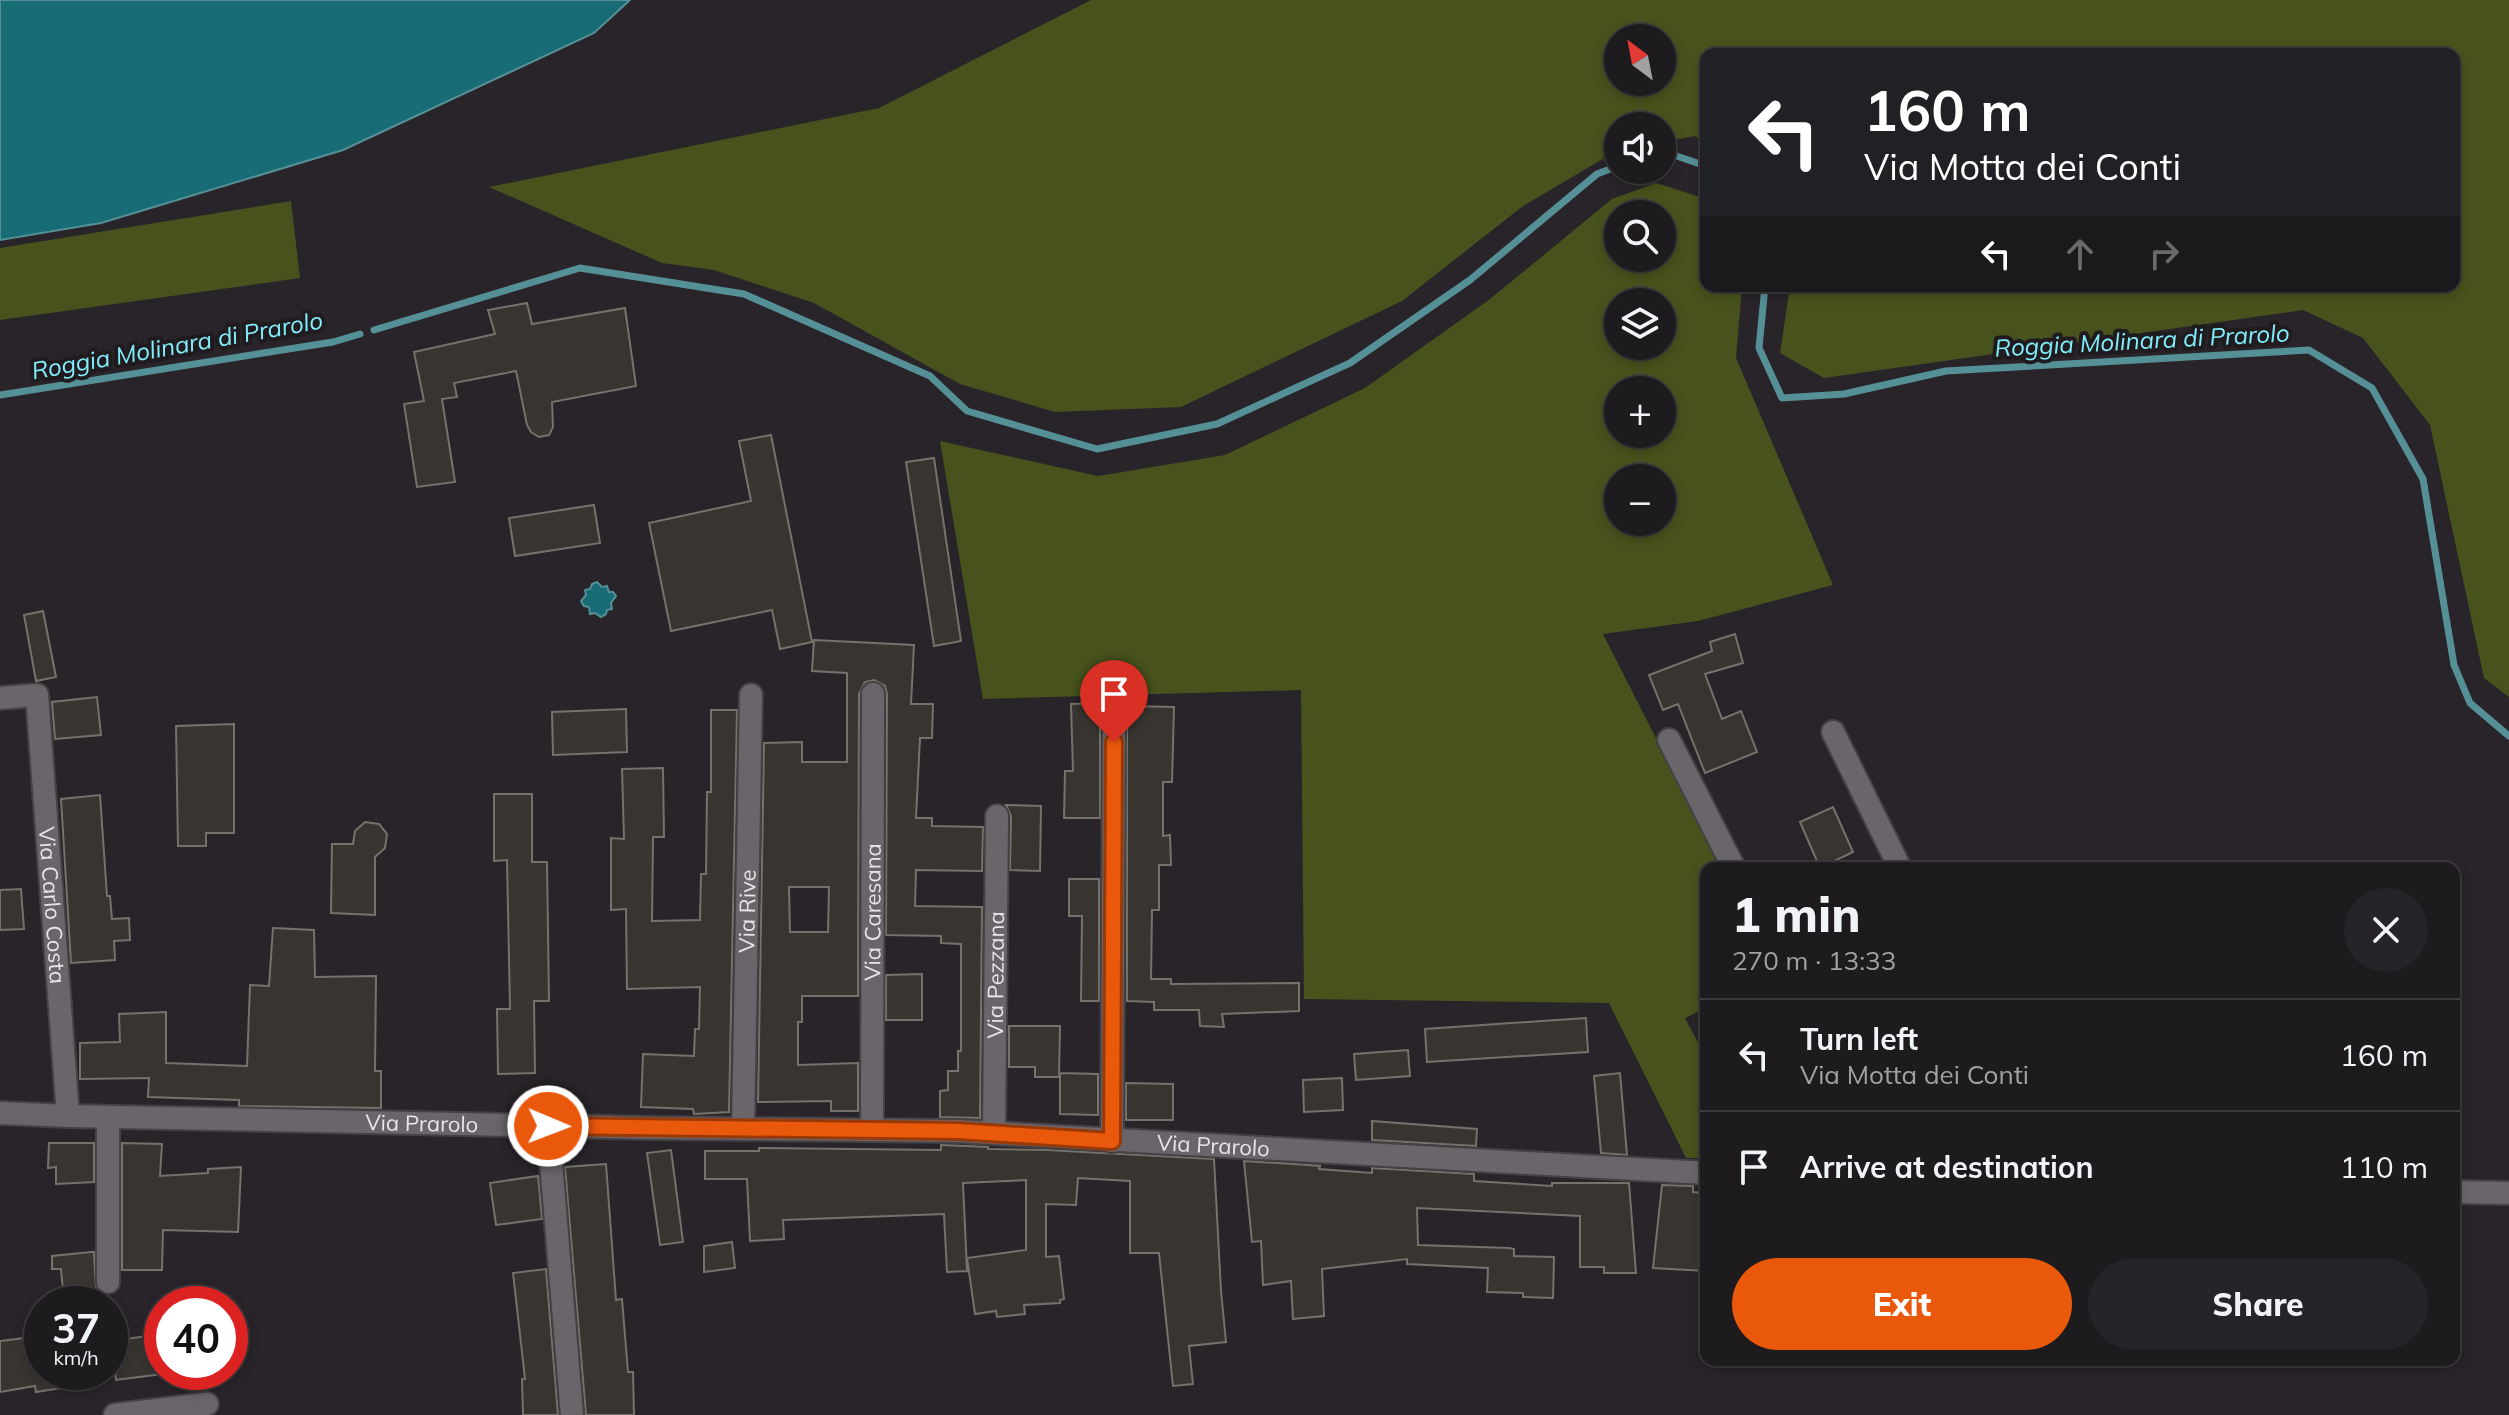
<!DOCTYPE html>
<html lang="en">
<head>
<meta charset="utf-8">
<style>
	body { margin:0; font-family:Mulish,sans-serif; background:#262428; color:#f1f3f6; height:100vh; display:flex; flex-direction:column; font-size:30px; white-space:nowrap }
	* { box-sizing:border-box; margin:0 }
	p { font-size:26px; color:#a1a1a4 }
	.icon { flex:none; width:44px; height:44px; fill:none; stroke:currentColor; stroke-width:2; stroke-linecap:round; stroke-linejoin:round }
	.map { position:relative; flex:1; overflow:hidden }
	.details { position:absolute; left:1700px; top:862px; width:760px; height:504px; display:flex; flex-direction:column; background:#1e1b1f; border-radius:16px; box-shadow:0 4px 12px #0003,0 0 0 2px #3c393d }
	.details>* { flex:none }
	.top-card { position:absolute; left:1700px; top:48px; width:760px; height:244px; border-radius:16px; box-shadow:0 4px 12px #0003,0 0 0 2px #3c393d; background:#202124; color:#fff; overflow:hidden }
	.needle { width:52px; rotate:328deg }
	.fabs { position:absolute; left:1604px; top:24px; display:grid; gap:16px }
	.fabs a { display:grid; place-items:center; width:72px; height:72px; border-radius:50%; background:#1e1b1f; box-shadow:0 4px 12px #0003,0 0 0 2px #3c393d; font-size:40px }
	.speed { position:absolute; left:24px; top:1286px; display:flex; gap:16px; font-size:40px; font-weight:700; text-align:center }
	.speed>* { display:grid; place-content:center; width:104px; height:104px; border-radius:50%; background:#1e1b1f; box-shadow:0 4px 12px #0003,0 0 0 2px #3c393d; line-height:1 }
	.speed small { font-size:20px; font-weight:400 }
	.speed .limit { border:12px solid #d22; background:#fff; color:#111 }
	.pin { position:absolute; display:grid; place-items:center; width:68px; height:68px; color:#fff; margin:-82px -34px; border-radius:50% 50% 50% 0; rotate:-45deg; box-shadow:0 0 8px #0007 }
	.pin .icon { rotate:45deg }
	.me { position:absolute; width:88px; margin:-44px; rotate:91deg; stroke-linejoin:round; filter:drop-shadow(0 0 6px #0008) }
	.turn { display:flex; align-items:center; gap:28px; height:168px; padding:0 32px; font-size:36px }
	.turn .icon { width:104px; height:104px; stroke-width:2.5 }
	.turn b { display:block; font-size:56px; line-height:68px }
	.lanes { display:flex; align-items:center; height:76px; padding:0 32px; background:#0003; justify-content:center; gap:40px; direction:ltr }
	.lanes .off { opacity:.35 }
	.round { display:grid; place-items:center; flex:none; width:84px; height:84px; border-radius:42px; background:#262428 }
	.head { display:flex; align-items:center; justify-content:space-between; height:136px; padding:0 32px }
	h1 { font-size:48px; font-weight:800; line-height:60px }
	.cta { display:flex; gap:16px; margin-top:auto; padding:16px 32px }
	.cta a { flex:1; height:92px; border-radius:48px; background:#ea580c; color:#fff; font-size:32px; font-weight:800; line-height:92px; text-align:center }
	.cta a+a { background:#262428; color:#f1f3f6 }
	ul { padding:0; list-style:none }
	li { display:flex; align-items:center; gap:24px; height:112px; padding:0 32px; border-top:2px solid #3c393d }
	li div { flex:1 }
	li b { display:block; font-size:30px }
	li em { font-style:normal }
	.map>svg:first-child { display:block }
	.green { fill:#47521d; fill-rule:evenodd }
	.water { fill:#186c75; stroke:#569097; stroke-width:2 }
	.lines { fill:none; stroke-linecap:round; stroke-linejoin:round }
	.stream { stroke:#569097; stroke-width:7 }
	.building { fill:#38342f; stroke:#75726c; stroke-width:2; fill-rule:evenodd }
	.minor-casing { stroke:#444145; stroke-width:26 }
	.tertiary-casing { stroke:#444145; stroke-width:26 }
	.minor { stroke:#6a656b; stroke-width:22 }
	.tertiary { stroke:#6a656b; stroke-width:22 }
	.route-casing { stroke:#983908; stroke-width:20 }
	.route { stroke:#ea580c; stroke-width:14 }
	.labels { text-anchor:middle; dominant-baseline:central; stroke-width:8; stroke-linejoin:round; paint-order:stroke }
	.street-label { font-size:22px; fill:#e7e4e7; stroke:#1f1b1f }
	.water-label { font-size:24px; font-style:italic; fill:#82edfa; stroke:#1f1b1f }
</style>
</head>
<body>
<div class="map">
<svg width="2509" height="1415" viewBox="0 0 2509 1415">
	<rect width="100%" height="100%" fill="#282429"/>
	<path class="green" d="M 1091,0 L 2509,0 L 2509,697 L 2484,678 L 2430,425 L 2363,338 L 2303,310 L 1824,378 L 1780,353 L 1790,286 L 2454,286 L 2454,54 L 1706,54 L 1706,142 L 1695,136 L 1662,142 L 1662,126 L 1618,126 L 1618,150 L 1523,206 L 1402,301 L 1181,407 L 1055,412 L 960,384 L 814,303 L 714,270 L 662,263 L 489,187 L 879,108 ZM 1618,38 L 1662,38 L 1662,82 L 1618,82 Z
		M 1656,183 L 1706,199 L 1706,286 L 1742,286 L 1736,358 L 1833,585 L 1698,621 L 1603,634 L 1722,868 L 1706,868 L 1706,1008 L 1685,1018 L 1706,1058 L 1706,1158 L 1686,1158 L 1609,1003 L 1304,999 L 1301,690 L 983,699 L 940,441 L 1098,476 L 1225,455 L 1365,388 L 1490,299 L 1612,199 ZM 1618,214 L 1662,214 L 1662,258 L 1618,258 ZM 1618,302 L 1662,302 L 1662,346 L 1618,346 ZM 1618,390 L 1662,390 L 1662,434 L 1618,434 ZM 1618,478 L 1662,478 L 1662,522 L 1618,522 Z
		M 291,201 L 300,278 L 0,320 L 0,248 Z"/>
	<path class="water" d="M 0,0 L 630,0 L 594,33 L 343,150 L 101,223 L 0,240 Z
		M 597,582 L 602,587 L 607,586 L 609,592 L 613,592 L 616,596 L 611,603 L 612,609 L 607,610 L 606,614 L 601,617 L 595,613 L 590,614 L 589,607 L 584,606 L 581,601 L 586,595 L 585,590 L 590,589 L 592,584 Z"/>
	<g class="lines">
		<path class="stream" d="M 1662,151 L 1706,166
			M 1765,286 L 1759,348 L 1782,398 L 1844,394 L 1946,371 L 2309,350 L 2372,388 L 2423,479 L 2454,665 L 2470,703 L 2509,736
			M 374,330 L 580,268 L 744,294 L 930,376 L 967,411 L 1097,449 L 1217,424 L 1350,363 L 1470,280 L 1597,174 L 1618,166
			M 0,395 L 333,342 L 360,334"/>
	</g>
	<path class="building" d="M 527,303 L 532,324 L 625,308 L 636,386 L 552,402 L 553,427 L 549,435 L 539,437 L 531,432 L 527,425 L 516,371 L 454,383 L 457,397 L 442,399 L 455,482 L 417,487 L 404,404 L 424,401 L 414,352 L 495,334 L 488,310 Z
		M 771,435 L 812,642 L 780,649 L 772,610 L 671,631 L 649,523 L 751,501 L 739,441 Z
		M 934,458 L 961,641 L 934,646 L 906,462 Z
		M 594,505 L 600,543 L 515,556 L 509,518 Z
		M 43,611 L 56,677 L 36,681 L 24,615 Z
		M 1735,634 L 1743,663 L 1705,674 L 1722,719 L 1741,711 L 1757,752 L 1705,773 L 1678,704 L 1663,710 L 1649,675 L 1712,651 L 1710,642 Z
		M 814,640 L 914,645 L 911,704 L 933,704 L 932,738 L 920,738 L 916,818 L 932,818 L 932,826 L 983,827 L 982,871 L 916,870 L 915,906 L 982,907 L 980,1118 L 940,1117 L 940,1091 L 948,1090 L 948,1071 L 958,1071 L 958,1051 L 961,1051 L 961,944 L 941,943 L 941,936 L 886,935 L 887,694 L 885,686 L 874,680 L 865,682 L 859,694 L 858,996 L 802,996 L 802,1022 L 798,1022 L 798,1065 L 858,1063 L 858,1111 L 831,1111 L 831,1101 L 758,1102 L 764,743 L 802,742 L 802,762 L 847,762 L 847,673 L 812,671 ZM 789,887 L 829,887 L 828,932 L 790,932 Z
		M 97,697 L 101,735 L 55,739 L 52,702 Z
		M 1103,703 L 1100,711 L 1100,818 L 1064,818 L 1065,771 L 1073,771 L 1071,704 Z
		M 1127,706 L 1174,707 L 1172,782 L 1163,782 L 1163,836 L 1170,835 L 1171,865 L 1159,865 L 1159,910 L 1152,910 L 1151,979 L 1171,979 L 1171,984 L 1299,983 L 1299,1011 L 1222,1014 L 1224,1027 L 1200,1026 L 1199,1010 L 1154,1010 L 1154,1002 L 1127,1001 Z
		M 626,709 L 627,752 L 553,755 L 552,712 Z
		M 711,710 L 737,710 L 729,1112 L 694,1114 L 693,1109 L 641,1107 L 643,1054 L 694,1056 L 695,1029 L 699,1029 L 700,987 L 627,989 L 626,909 L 611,910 L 611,838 L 624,839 L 622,769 L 663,768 L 664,837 L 653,837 L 652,921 L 700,920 L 701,874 L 706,874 L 707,792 L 711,792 Z
		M 234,724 L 234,833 L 206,833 L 206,846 L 178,846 L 176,726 Z
		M 494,794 L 532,794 L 532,862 L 547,862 L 549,1001 L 534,1001 L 535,1073 L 498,1074 L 497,1009 L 510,1009 L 507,860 L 494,861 Z
		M 100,795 L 107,896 L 110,896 L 112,919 L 129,918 L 130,940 L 114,941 L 115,960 L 71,963 L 61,799 Z
		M 1006,805 L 1041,806 L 1040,871 L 1010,870 L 1011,816 Z
		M 1833,807 L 1853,852 L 1820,868 L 1800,822 Z
		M 365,822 L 379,824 L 387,834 L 385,848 L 375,857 L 375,915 L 331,913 L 332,844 L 353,844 L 355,831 Z
		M 1069,879 L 1099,879 L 1099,1001 L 1081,1001 L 1082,916 L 1069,916 Z
		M 21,889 L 24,929 L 0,930 L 0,890 Z
		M 273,928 L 314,930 L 315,977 L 376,976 L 375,1071 L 381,1071 L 381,1108 L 239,1106 L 239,1100 L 148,1097 L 149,1078 L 80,1079 L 80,1043 L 120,1042 L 119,1014 L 166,1012 L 166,1063 L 247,1066 L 250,985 L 269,986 Z
		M 922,974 L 922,1020 L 886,1020 L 886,975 Z
		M 1586,1018 L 1588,1052 L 1427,1062 L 1425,1029 Z
		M 1009,1026 L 1060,1026 L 1059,1077 L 1035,1077 L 1035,1067 L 1009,1067 Z
		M 1408,1050 L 1410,1076 L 1356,1080 L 1354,1054 Z
		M 1060,1073 L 1098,1074 L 1098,1115 L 1060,1114 Z
		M 1620,1073 L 1627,1155 L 1601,1153 L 1594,1076 Z
		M 1342,1078 L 1343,1110 L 1304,1112 L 1303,1080 Z
		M 1126,1083 L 1173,1084 L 1173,1120 L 1126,1120 Z
		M 1372,1121 L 1477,1129 L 1476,1146 L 1372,1140 Z
		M 49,1143 L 94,1143 L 94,1182 L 56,1184 L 56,1167 L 48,1168 Z
		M 122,1143 L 162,1144 L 160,1176 L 208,1173 L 208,1169 L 241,1167 L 238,1232 L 163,1230 L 162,1270 L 122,1270 Z
		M 941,1145 L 988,1147 L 988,1149 L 1047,1150 L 1214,1159 L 1221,1291 L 1226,1342 L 1189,1346 L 1193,1384 L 1173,1386 L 1159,1253 L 1130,1253 L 1130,1181 L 1078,1178 L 1076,1205 L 1046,1204 L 1046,1257 L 1059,1256 L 1064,1299 L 1060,1300 L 1060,1303 L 1024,1305 L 1025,1314 L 997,1317 L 996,1311 L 975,1314 L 967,1258 L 1026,1250 L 1026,1180 L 963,1183 L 967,1271 L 947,1272 L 944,1214 L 783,1220 L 784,1239 L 750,1241 L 747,1179 L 705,1179 L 705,1151 L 759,1151 L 759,1148 L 941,1150 Z
		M 671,1150 L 683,1242 L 660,1245 L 647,1153 Z
		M 1244,1161 L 1293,1164 L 1320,1166 L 1319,1169 L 1372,1173 L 1372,1168 L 1474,1174 L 1474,1181 L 1552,1186 L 1552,1183 L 1629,1183 L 1636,1273 L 1604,1273 L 1604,1267 L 1580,1267 L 1580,1216 L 1417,1208 L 1418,1245 L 1509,1248 L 1514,1249 L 1514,1256 L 1554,1257 L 1553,1298 L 1523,1297 L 1523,1293 L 1487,1292 L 1488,1268 L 1407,1264 L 1407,1259 L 1322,1269 L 1324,1316 L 1293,1319 L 1291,1281 L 1263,1285 L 1261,1241 L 1252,1242 Z
		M 606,1164 L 616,1300 L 622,1299 L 628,1372 L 633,1372 L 634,1415 L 586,1415 L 565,1167 Z
		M 538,1176 L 542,1219 L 496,1225 L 490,1183 Z
		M 1662,1185 L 1693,1186 L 1693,1192 L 1706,1193 L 1706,1271 L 1653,1268 Z
		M 732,1242 L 735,1268 L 704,1272 L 704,1246 Z
		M 91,1252 L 94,1252 L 96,1288 L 106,1297 L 64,1301 L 61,1269 L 52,1269 L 52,1256 Z
		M 546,1269 L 558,1415 L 523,1415 L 522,1379 L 525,1379 L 513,1273 Z
		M 162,1334 L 162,1374 L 116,1380 L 111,1341 Z
		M 42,1336 L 42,1372 L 92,1372 L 93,1383 L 36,1392 L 35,1386 L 0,1392 L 0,1341 Z"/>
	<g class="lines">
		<g class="minor-casing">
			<g id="minor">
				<path id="s1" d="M 0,698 L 37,695 L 68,1116"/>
				<path d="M 1833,732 L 1900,868"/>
				<path d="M 1669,740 L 1734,868"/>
				<path d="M 548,1126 L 572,1415"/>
				<path id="s2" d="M 743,1129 L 751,695"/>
				<path id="s3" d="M 872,1130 L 873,694"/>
				<path id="s4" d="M 994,1133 L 997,816"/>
				<path d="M 1112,1141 L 1114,711"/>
				<path d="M 108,1282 L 108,1117"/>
				<path d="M 115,1415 L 207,1404"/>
			</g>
		</g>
		<g class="tertiary-casing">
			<g id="tertiary">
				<path id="s5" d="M 0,1113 L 68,1116 L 655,1128 L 958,1131 L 1706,1173"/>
				<path d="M 2454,1192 L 2509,1193"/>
			</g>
		</g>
		<use href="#minor" class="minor"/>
		<use href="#tertiary" class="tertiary"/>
	</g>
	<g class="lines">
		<g class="route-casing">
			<path id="route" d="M 548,1126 L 958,1131 L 1112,1141 L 1114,742"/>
		</g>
		<use href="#route" class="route"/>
	</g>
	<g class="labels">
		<g class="street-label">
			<text stroke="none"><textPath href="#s1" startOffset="248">Via Carlo Costa</textPath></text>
			<text stroke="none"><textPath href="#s2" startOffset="218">Via Rive</textPath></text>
			<text stroke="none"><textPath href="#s3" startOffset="218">Via Caresana</textPath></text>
			<text stroke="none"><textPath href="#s4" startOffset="158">Via Pezzana</textPath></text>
			<text stroke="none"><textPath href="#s5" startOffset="422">Via Prarolo</textPath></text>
			<text stroke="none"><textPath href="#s5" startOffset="1214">Via Prarolo</textPath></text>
		</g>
		<g class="water-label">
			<text transform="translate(2142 340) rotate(-3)">Roggia Molinara di Prarolo</text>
			<text transform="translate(177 345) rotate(-10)">Roggia Molinara di Prarolo</text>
		</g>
	</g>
</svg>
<div class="fabs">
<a><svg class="needle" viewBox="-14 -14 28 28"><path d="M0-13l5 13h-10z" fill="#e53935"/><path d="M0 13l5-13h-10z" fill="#a1a1a4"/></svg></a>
<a><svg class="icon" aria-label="sound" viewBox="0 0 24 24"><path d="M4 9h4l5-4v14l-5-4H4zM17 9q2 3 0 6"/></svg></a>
<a><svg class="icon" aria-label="search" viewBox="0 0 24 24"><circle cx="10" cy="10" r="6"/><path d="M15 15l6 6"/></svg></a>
<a><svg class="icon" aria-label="layers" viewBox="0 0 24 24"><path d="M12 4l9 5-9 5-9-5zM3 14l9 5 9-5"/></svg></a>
<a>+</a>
<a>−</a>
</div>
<div class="speed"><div>37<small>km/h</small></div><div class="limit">40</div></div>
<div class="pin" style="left:1114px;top:742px;background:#d93025"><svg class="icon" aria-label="arrive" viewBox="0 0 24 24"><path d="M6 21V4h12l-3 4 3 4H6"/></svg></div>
<svg class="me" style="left:548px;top:1126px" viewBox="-20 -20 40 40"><circle r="17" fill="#ea580c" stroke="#fff" stroke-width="3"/><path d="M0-11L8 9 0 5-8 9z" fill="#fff"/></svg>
<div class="top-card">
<div class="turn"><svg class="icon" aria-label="left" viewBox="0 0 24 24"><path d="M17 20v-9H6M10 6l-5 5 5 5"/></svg><div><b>160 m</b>Via Motta dei Conti</div></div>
<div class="lanes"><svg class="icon" aria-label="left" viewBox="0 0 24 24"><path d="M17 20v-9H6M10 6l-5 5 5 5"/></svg><svg class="icon off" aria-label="ahead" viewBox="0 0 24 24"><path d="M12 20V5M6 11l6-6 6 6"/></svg><svg class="icon off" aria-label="right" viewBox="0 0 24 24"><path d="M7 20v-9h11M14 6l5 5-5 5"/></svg></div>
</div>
<section class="details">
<div class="head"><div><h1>1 min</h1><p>270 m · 13:33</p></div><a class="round"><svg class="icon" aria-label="close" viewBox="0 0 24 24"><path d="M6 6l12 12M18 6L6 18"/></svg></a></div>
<ul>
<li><svg class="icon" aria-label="left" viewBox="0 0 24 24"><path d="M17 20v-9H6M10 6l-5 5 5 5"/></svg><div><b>Turn left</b><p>Via Motta dei Conti</p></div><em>160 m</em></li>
<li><svg class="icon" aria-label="arrive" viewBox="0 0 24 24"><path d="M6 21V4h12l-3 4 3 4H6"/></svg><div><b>Arrive at destination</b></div><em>110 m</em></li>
</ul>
<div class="cta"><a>Exit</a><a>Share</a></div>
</section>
</div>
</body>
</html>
